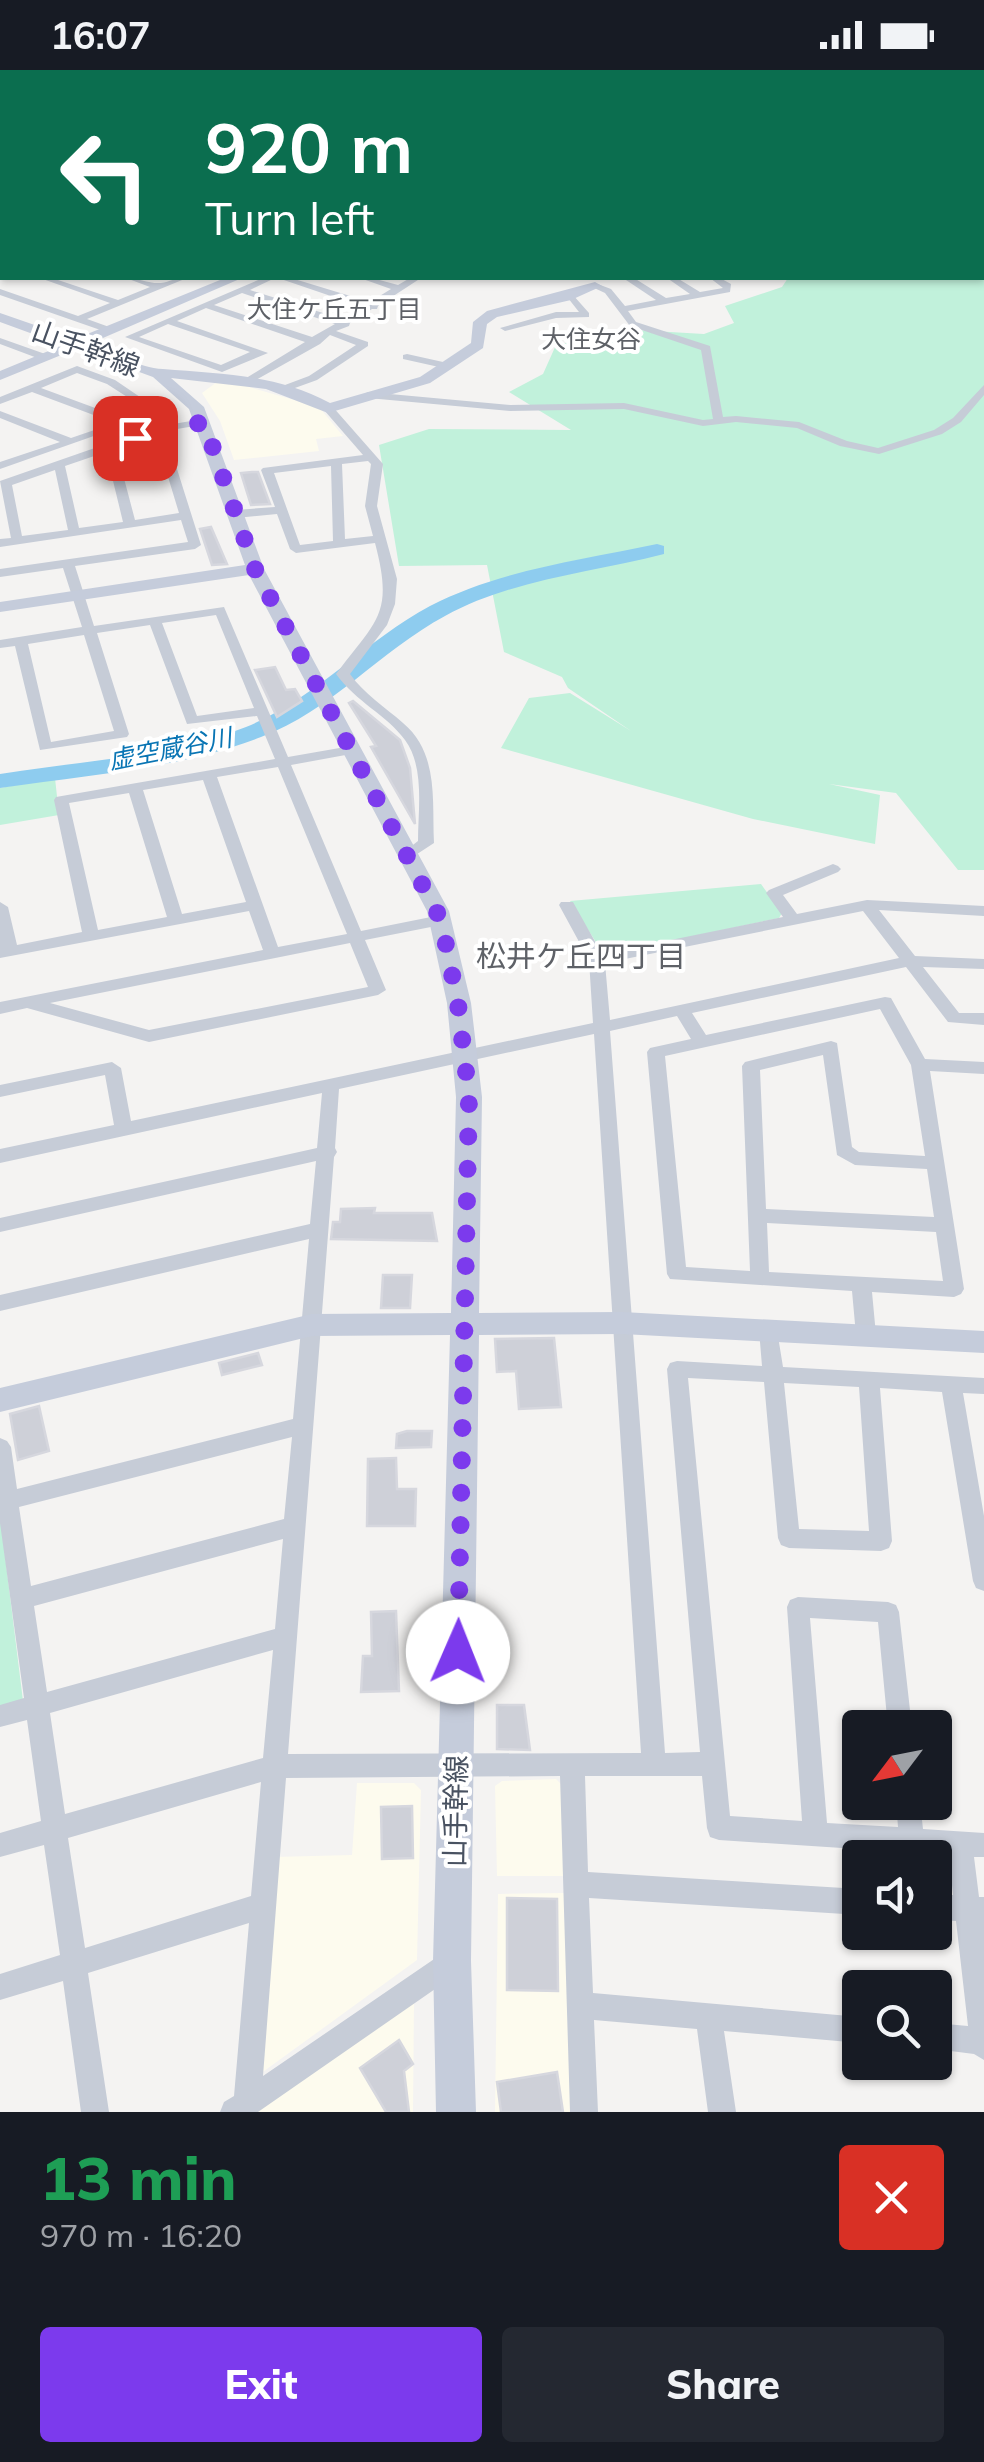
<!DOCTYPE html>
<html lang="en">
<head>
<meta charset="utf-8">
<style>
	body { margin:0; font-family:Mulish,"Noto Sans JP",sans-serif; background:#242831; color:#f1f3f6; height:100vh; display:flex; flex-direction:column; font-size:38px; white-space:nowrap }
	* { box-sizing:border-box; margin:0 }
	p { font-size:32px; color:#9ea1a6 }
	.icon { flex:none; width:55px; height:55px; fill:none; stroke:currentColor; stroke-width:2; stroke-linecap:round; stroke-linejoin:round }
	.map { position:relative; height:2042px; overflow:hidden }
	.details { display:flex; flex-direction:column; background:#171b24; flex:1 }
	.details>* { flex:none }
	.guide { position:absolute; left:0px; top:0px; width:985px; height:210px; box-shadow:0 2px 8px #0004; background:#0b6e4f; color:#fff; overflow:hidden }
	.needle { width:65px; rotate:238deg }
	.fabs { position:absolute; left:842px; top:1640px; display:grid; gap:20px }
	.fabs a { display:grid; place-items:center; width:110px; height:110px; border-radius:10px; background:#171b24; box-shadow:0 2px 8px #0004; font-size:50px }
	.pin { position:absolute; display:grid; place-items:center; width:85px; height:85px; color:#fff; margin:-42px; border-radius:20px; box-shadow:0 5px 15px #0006 }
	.me { position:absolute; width:110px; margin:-55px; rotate:1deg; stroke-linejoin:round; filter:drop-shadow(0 0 8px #0008) }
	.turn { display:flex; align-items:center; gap:35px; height:210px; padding:0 40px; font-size:45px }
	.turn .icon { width:130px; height:130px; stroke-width:2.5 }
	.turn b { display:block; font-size:70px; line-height:85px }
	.round { display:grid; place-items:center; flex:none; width:105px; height:105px; border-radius:10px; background:#242831 }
	.headline { display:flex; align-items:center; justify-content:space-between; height:170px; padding:0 40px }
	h1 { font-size:60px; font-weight:800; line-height:75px; color:#1e9e55 }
	.action { display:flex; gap:20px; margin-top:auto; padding:20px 40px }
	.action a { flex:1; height:115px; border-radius:10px; background:#7c3aed; color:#fff; font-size:40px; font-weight:800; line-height:115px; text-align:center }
	.action a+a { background:#242831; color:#f1f3f6 }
	.status { display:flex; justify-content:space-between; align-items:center; height:70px; padding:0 50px; background:#171b24; direction:ltr }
	.status svg { height:28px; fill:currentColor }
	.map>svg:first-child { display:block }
	.commercial { fill:#fdfbee }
	.green { fill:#c1f1db }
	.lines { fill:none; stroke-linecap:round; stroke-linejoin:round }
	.river { fill:#8eccef; fill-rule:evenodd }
	.building { fill:#ced0d8; stroke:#d6d7de; stroke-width:2.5 }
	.street { fill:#c6ccd7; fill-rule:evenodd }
	.secondary { fill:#c5ccdb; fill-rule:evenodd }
	.route { stroke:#7c3aed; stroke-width:18; stroke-dasharray:0 32.4 }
	.labels { text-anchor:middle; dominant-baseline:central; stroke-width:8; stroke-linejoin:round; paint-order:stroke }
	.far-neighbourhood-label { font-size:25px; fill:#5e6167; stroke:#fff }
	.far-water-label { font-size:25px; font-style:italic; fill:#0975b4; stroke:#fff }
	.street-label { font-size:28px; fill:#495261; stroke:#fff }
	.neighbourhood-label { font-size:30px; fill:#5e6167; stroke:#fff }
</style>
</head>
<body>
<div class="status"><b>16:07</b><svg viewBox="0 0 49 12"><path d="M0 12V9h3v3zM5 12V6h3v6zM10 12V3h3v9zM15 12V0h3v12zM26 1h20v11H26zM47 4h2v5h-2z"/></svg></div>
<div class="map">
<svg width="984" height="2042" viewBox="0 0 984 2042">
	<rect width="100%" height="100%" fill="#f4f3f2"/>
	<path class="commercial" d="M 221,309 L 319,337 L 343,366 L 316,369 L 319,381 L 234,390 L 220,351 L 202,323 Z
		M 556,1709 L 562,1715 L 564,1806 L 497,1806 L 495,1716 L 502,1711 Z
		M 357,1713 L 414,1713 L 421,1720 L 417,1890 L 260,2004 L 274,1787 L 352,1785 Z
		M 564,1823 L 571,2042 L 495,2042 L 498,1824 Z
		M 414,1932 L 413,2042 L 252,2042 Z"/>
	<path class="green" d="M 643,0 L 984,0 L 984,800 L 958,800 L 896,723 L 829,714 L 880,725 L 875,774 L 753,749 L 501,678 L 529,628 L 570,623 L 631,661 L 568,618 L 562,607 L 504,582 L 487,495 L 399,496 L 379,375 L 429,359 L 571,360 L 509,322 L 543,304 L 556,275 L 636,260 L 704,264 L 734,253 L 725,236 L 782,217 L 788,208 L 982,208 L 982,2 Z
		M 55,708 L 59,745 L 0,755 L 0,718 Z
		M 761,814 L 782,843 L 779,848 L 604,885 L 570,831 Z
		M 0,1445 L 23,1631 L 0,1638 Z"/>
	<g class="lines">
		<path class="river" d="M 657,474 L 664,476 L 664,484 C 591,503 512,509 445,546 C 380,581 331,641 261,667 C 178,699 87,705 0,718 L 0,704 C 81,691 169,687 246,657 C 315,629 365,571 430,536 C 500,500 581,490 657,474 Z"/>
	</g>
	<path class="building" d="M 252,402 L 258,402 L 270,434 L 251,435 L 241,403 Z
		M 211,457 L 227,494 L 212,495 L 200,459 Z
		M 275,597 L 286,620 L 295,619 L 302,631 L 277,647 L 255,600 Z
		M 353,631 L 400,670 L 410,698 L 415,754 L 371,677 L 376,676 L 349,633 Z
		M 375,1138 L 374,1143 L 432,1143 L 437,1171 L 331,1169 L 333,1152 L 340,1152 L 341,1139 Z
		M 383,1205 L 412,1205 L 410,1238 L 381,1238 Z
		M 554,1268 L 561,1337 L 519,1339 L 516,1301 L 497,1302 L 495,1269 Z
		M 258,1283 L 262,1295 L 222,1305 L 219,1293 Z
		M 39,1336 L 49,1381 L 18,1390 L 10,1344 Z
		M 407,1361 L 432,1361 L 431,1377 L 396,1378 L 397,1364 Z
		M 396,1388 L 397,1419 L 416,1419 L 415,1456 L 367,1456 L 368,1389 Z
		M 396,1541 L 399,1621 L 361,1622 L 363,1586 L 372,1586 L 371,1542 Z
		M 497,1635 L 524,1635 L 530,1680 L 497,1679 Z
		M 412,1736 L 413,1788 L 382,1789 L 381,1737 Z
		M 507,1828 L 557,1829 L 558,1921 L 507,1920 Z
		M 399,1970 L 413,1994 L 404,2001 L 409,2042 L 386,2042 L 360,1998 Z
		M 557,2002 L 563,2042 L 501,2042 L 497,2012 Z"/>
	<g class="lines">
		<path class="street" d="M 0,0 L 6,0 L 2,7 L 0,7 Z
			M 29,0 L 37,0 L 37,2 L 30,2 Z
			M 56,0 L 64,0 L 65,2 L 58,2 Z
			M 0,28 L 2,28 L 2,32 L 0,32 Z
			M 0,45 L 2,45 L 2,49 L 0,49 Z
			M 0,68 L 2,68 L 2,72 L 0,72 Z
			M 0,89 L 2,89 L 2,97 L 0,97 Z
			M 2,136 L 2,142 L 0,143 L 0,137 Z
			M 0,162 L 2,163 L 2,169 L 0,168 Z
			M 2,193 L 2,199 L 0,200 L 0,194 Z
			M 40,208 L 52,208 L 118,230 L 150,217 L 126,208 C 137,208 150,214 161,213 C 171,212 176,207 187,208 L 87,249 L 112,258 L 112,262 L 109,263 L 0,225 L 0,219 L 78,246 L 110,233 Z
			M 263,208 L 275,208 L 250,220 L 342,249 L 363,237 L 278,208 L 291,208 L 370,232 L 391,219 L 360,208 L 372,208 L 398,215 L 410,208 L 421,208 L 378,236 L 377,239 L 372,239 L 350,253 L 349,256 L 336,261 L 368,272 L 368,276 L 317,310 L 281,323 L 277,322 L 277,318 L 309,306 L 356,275 L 330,265 L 320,274 L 247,315 L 242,312 L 243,310 L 305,272 L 206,238 L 177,251 L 268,283 L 222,302 L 125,267 ZM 242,223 L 335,254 L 312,267 L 214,235 ZM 168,254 L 250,282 L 221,295 L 139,267 Z
			M 623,208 L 634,208 L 666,228 L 690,224 L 667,208 L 677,208 L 700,222 L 723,218 L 710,208 L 720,208 L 731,214 L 730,222 L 628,241 L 636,252 L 710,276 L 723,347 L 736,346 L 799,352 L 847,371 L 878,378 L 934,360 L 953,348 L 984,315 L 984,325 L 961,352 L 942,364 L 879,384 L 840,376 L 797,358 L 736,352 L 703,356 L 624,339 L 510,341 L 368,328 L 363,325 L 368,322 L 510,335 L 624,333 L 703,350 L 713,349 L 701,280 L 630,256 L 605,223 L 590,216 L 595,213 L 611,219 L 625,236 L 656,230 Z
			M 573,225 L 589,243 L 589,247 L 556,248 L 505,261 L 500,258 L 556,242 L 579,242 L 568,228 Z
			M 0,268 L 48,285 L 49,287 L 40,289 L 0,274 Z
			M 407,284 L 452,294 L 453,296 L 448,299 L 403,289 L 403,285 Z
			M 77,296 L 115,310 L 162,342 L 0,399 L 0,392 L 60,372 L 0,348 L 0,341 L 71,368 L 115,353 L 32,322 L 0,334 L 0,327 ZM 77,303 L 107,314 L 149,341 L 125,349 L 41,318 Z
			M 324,336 L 332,336 L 383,394 L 377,436 L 397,509 L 395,534 L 387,555 L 350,604 C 364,624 385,637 403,653 C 439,683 432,731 434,773 L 408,790 L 400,785 L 418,771 C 418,740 425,697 405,670 C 387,645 356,632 336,604 C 377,549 394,545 375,473 L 296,483 L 290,479 L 277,444 L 236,448 L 230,444 L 236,440 L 275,437 L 261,400 L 263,398 L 363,385 L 324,340 ZM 368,391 L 371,394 L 365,436 L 373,466 L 345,469 L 342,394 ZM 331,396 L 333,471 L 300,475 L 274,403 Z
			M 203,349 L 208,352 L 207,354 L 165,361 L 201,475 L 195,479 L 75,496 L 94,556 L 224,537 L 288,687 L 351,676 L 358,680 L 351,684 L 291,695 L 361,861 L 441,845 L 449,850 L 441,855 L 365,870 L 386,920 L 378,925 L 149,972 L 27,938 L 0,944 L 0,932 L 263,880 L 249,841 L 0,888 L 0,832 L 8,837 L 17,875 L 82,862 L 54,730 L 56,727 L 275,689 L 257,646 L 187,654 L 150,555 L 97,563 L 129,664 L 127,667 L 40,680 L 15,576 L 0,578 L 0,570 L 82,557 L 63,498 L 0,507 L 0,499 L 188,472 L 181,450 L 0,477 L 0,469 L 11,468 L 0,411 L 155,357 ZM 155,364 L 179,443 L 135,450 L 116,378 ZM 106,382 L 123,452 L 79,458 L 65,396 ZM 55,400 L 68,460 L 22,466 L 12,415 ZM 216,545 L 254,638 L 197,646 L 162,553 ZM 84,565 L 114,661 L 51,672 L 28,574 ZM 278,697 L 347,864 L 278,877 L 217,707 ZM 203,710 L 246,832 L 182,844 L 143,720 ZM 129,723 L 167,847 L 98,860 L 69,733 ZM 350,873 L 368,917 L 149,960 L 50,933 Z
			M 833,794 L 838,796 L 841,799 L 838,802 L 783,825 L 797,844 L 867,830 L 984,836 L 984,846 L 879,840 L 915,886 L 984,889 L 984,899 L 923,897 L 959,943 L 984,943 L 984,955 L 948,952 L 906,897 L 692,943 L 706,965 L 885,927 L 891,928 L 925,989 L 984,992 L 984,1004 L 930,1001 L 964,1219 L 961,1224 L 954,1227 L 872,1222 L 876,1265 L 873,1271 L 866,1273 L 859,1271 L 856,1265 L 852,1221 L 670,1209 L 667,1204 L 647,982 L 650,978 L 691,969 L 677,946 L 610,961 L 665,1683 L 700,1682 L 667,1299 L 670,1293 L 677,1291 L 762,1296 L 759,1260 L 762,1254 L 769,1252 L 776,1254 L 783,1297 L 984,1308 L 984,1324 L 963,1323 L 984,1446 L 984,1521 L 976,1518 L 973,1511 L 942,1322 L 880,1318 L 892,1471 L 889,1478 L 881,1481 L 789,1478 L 781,1475 L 778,1468 L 764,1312 L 688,1308 L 730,1746 L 802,1751 L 787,1537 L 790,1530 L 798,1527 L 888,1532 L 896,1535 L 899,1542 L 912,1658 L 888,1658 L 878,1552 L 810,1548 L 827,1753 L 898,1757 L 896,1732 L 920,1732 L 923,1759 L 984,1763 L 984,1787 L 974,1787 L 979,1827 L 984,1827 L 984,1990 L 974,1984 L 935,1979 L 935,1953 L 968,1956 L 956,1851 L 935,1850 L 935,1824 L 953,1825 L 949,1785 L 719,1770 L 710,1767 L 707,1758 L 702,1706 L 585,1706 L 588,1802 L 860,1819 L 860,1845 L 589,1828 L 593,1923 L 860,1947 L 860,1973 L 724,1961 L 736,2042 L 708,2042 L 697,1959 L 594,1950 L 598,2042 L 570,2042 L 560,1706 L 286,1708 L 263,2006 L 443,1883 L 452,1879 L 461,1883 L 465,1892 L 461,1901 L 258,2042 L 220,2042 L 224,2032 L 234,2026 L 249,1853 L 88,1903 L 109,2042 L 81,2042 L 63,1911 L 0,1930 L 0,1904 L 60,1885 L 44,1775 L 0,1787 L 0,1763 L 41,1751 L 27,1650 L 0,1657 L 0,1635 L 24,1628 L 0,1453 L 0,1368 L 7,1371 L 11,1377 L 17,1419 L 293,1349 L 309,1169 L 0,1241 L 0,1225 L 310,1154 L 316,1091 L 0,1162 L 0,1148 L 317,1078 L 322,1023 L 0,1093 L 0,1079 L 114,1055 L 105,1005 L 0,1027 L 0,1015 L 112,992 L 121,998 L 131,1051 L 593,953 L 589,890 L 559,835 L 561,832 L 573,832 L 602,884 L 783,847 L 766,823 L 769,820 ZM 863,841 L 899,888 L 610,950 L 605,893 ZM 880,939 L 911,995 L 925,1086 L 859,1082 L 852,1077 L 837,973 L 831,971 L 745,992 L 742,996 L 750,1201 L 686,1197 L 665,986 ZM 594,964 L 641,1683 L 288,1684 L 334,1087 L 337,1082 L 335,1078 L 339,1019 ZM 823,985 L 837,1085 L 855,1095 L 927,1099 L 934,1147 L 766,1139 L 760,1000 ZM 767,1153 L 936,1162 L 943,1211 L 769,1202 ZM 784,1313 L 859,1317 L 869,1461 L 799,1459 ZM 292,1367 L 284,1449 L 31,1516 L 19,1437 ZM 283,1469 L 275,1559 L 47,1622 L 34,1536 ZM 273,1580 L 263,1688 L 65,1744 L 50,1643 ZM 261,1712 L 251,1826 L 85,1878 L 68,1768 Z"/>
		<path class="secondary" d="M 0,17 L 2,17 L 2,23 L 0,23 Z
			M 2,118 L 2,126 L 0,127 L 0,119 Z
			M 225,208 L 242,208 L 89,274 C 111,282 139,298 163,299 C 221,304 276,304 330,333 L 420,307 L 471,273 L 473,252 L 487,241 L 595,212 L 602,216 L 571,230 L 497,247 L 487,254 L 483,278 L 430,313 L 328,343 L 266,319 L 171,308 L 204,337 L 264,499 L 449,841 L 471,933 L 482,1027 L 479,1243 L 622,1242 L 984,1261 L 984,1283 L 622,1264 L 479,1265 L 471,1891 L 476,2042 L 436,2042 L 433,1891 L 450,1265 L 312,1266 L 0,1342 L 0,1318 L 312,1244 L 451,1243 L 456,1027 L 447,933 L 427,841 L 249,505 L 0,542 L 0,532 L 245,495 L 189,339 L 153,307 L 76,279 L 0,310 L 0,301 L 63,275 L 0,252 L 0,243 L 75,269 Z"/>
	</g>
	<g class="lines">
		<path class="route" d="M 135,368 L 204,352 L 255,499 L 441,850 L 458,934 L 469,1027 L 458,1582"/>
	</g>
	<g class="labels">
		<g class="far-neighbourhood-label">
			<text x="334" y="238">大住ケ丘五丁目</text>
			<text x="591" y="268">大住女谷</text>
		</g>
		<g class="far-water-label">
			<text transform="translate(170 678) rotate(-11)">虚空蔵谷川</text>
		</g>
		<g class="street-label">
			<text transform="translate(86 278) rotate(20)">山手幹線</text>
			<text transform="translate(455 1741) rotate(-89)">山手幹線</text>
		</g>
		<g class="neighbourhood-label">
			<text x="581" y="886">松井ケ丘四丁目</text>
		</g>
	</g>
</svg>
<div class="fabs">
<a><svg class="needle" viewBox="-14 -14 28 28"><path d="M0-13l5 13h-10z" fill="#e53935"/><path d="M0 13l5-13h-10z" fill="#9ea1a6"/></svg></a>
<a><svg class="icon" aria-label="sound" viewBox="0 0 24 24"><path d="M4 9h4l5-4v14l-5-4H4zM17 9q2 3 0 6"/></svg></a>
<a><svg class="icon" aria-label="search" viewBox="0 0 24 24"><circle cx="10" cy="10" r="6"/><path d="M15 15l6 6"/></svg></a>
</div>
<div class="pin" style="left:135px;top:368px;background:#d93025"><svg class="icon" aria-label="arrive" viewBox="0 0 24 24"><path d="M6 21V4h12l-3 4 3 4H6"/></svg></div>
<svg class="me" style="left:458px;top:1582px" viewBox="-20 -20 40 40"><circle r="19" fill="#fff"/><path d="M0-13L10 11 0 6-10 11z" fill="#7c3aed"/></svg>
<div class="guide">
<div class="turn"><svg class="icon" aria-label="left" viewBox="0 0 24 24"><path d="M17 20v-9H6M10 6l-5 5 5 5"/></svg><div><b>920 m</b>Turn left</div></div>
</div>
</div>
<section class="details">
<div class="headline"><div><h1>13 min</h1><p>970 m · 16:20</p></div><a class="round" style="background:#d93025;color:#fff"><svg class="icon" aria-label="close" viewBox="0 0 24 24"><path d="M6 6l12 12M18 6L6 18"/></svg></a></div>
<div class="action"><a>Exit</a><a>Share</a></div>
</section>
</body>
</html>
